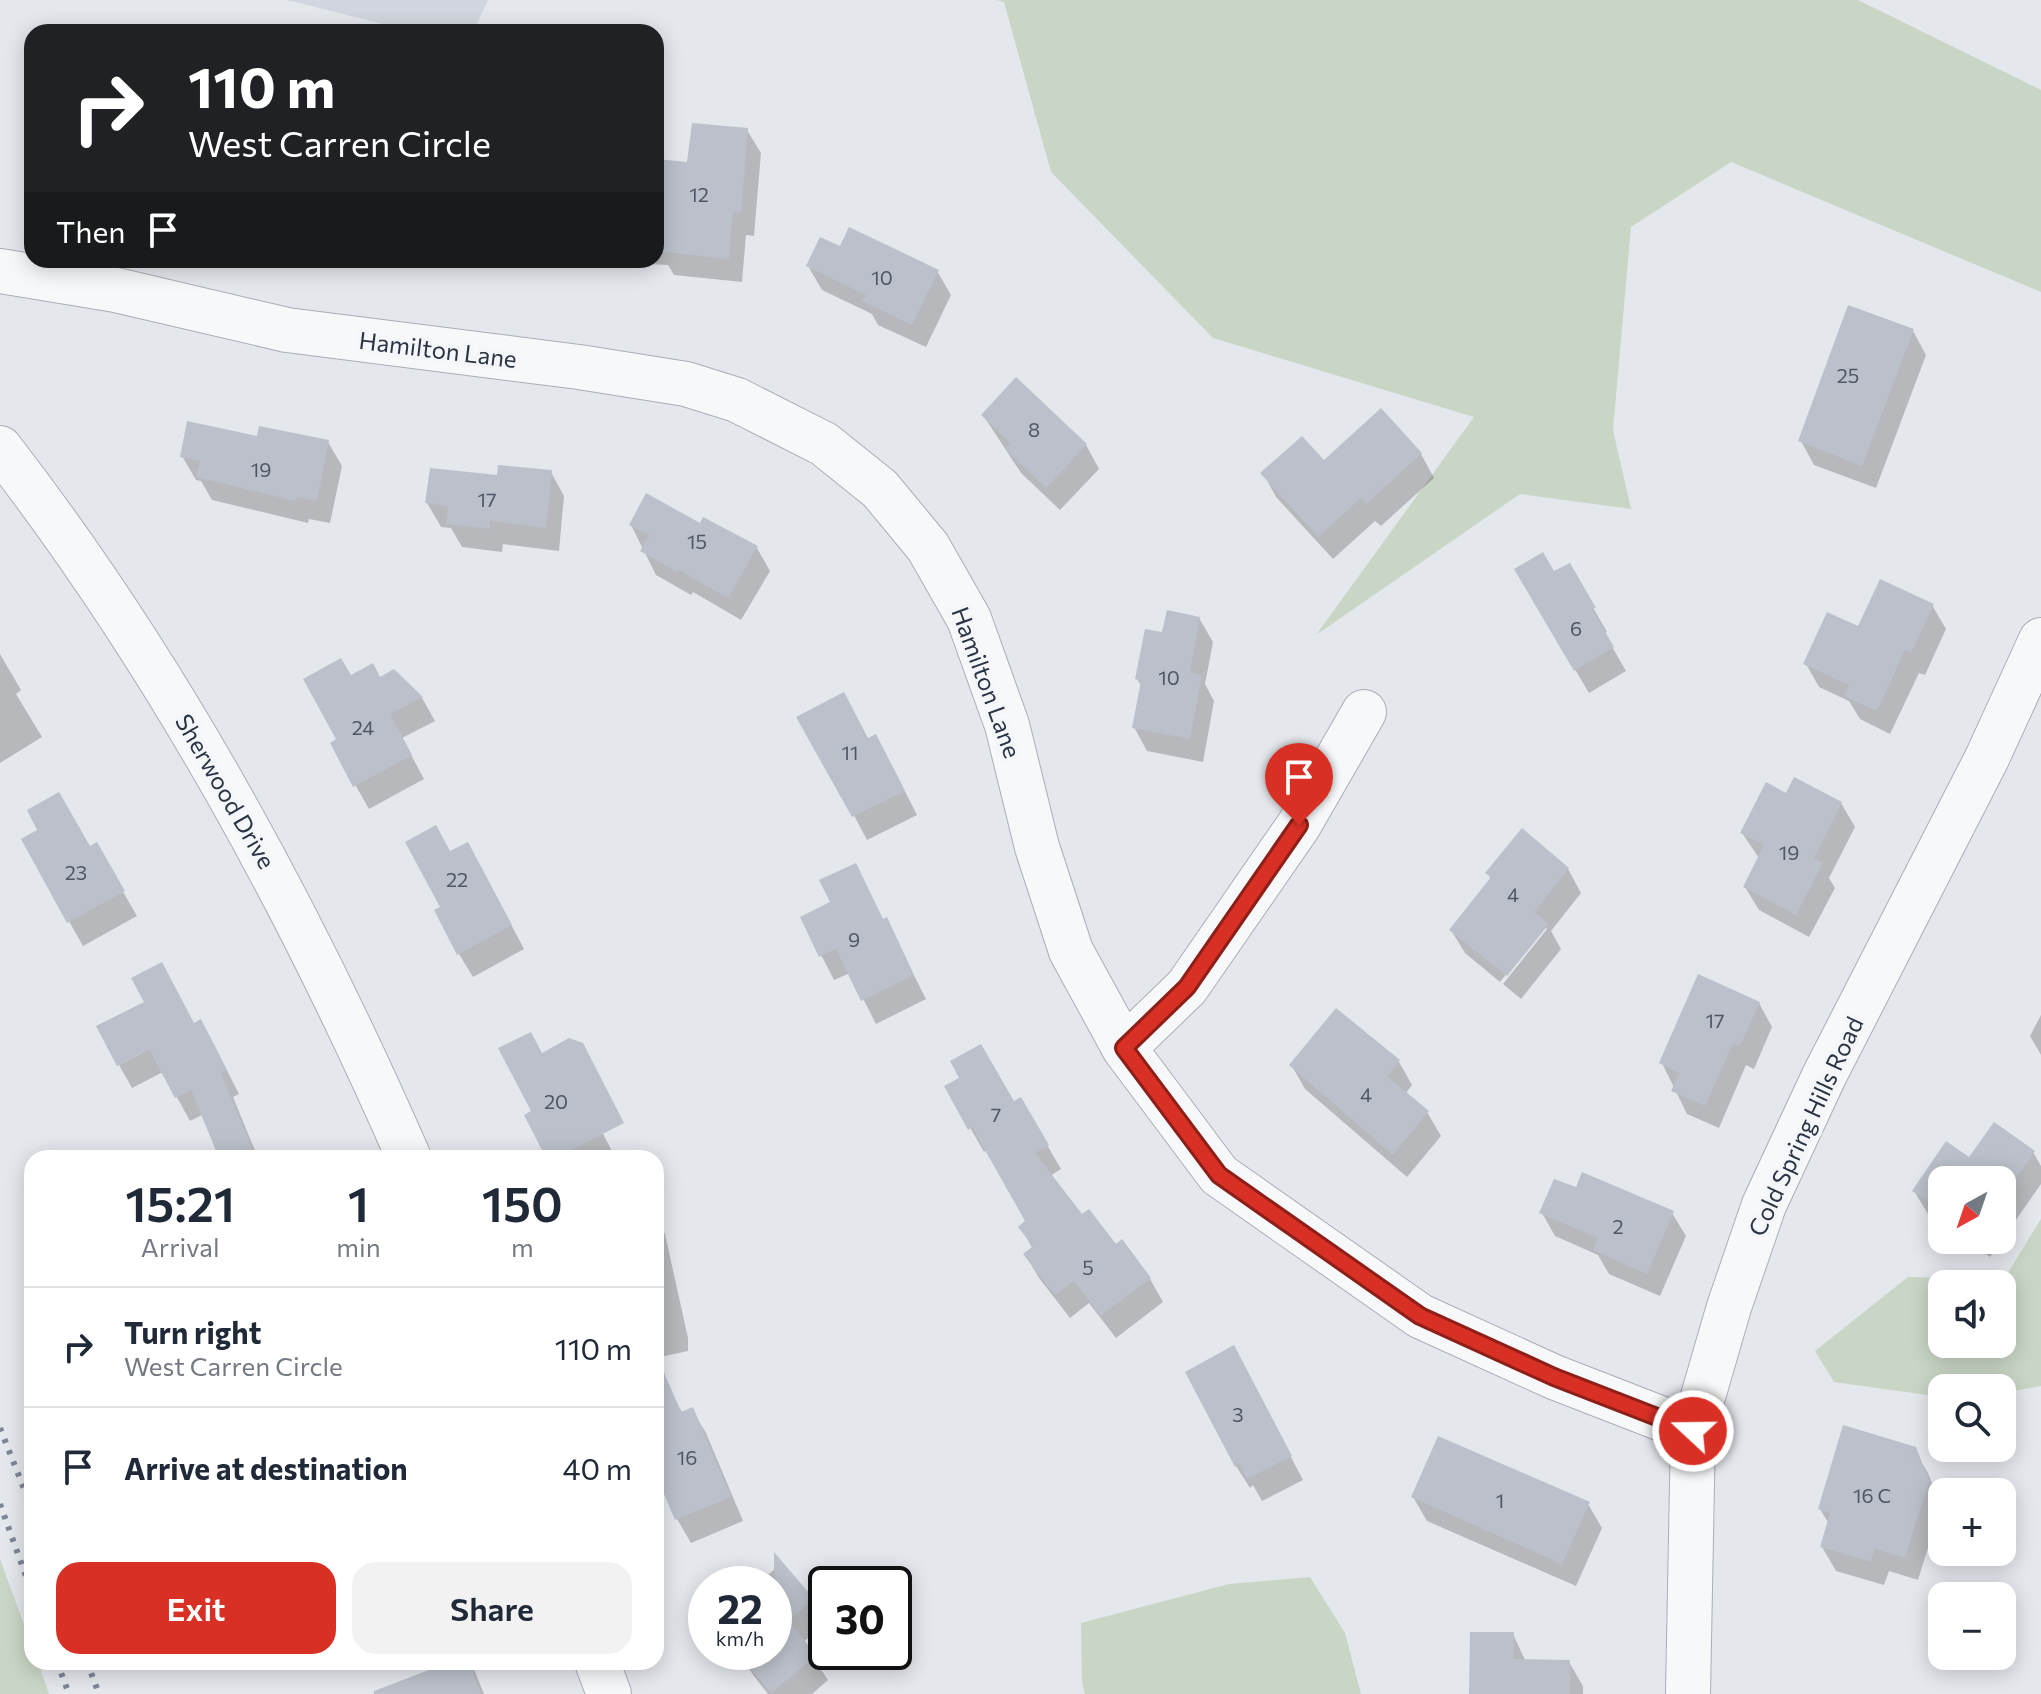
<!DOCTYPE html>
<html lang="en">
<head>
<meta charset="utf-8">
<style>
	body { margin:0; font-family:Commissioner,sans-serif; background:#f2f2f3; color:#1f2937; height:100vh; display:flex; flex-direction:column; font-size:30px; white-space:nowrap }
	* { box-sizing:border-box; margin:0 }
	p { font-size:26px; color:#747a83 }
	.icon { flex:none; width:44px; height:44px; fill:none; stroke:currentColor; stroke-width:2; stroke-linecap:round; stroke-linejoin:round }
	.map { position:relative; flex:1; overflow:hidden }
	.panel { position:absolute; left:24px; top:1150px; width:640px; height:520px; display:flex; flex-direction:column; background:#fff; border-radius:24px; box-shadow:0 4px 20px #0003 }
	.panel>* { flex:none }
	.hud { position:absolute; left:24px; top:24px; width:640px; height:244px; border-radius:24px; box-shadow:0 4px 20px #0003; background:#202124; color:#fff; overflow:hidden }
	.needle { width:52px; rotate:220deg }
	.tools { position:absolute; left:1928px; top:1166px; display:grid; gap:16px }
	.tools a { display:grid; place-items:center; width:88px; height:88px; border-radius:16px; background:#fff; box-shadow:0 4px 20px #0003; font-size:40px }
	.speed { position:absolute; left:688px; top:1566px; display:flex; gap:16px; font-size:40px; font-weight:700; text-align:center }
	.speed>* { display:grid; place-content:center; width:104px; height:104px; border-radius:50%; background:#fff; box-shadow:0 4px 20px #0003; line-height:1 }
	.speed small { font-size:20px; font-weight:400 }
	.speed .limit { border:4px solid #111; border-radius:12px; background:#fff; color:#111 }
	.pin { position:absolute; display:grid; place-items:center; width:68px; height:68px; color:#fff; margin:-82px -34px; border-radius:50% 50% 50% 0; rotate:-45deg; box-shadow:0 0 8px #0007 }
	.pin .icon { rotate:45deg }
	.me { position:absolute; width:88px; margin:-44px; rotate:291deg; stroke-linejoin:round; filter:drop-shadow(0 0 6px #0008) }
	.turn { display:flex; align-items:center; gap:28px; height:168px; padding:0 32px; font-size:36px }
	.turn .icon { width:104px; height:104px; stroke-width:2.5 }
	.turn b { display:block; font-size:56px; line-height:68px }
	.then { display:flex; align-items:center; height:76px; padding:0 32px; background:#0003; gap:16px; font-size:30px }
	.eta { display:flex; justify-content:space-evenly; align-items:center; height:136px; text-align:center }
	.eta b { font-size:48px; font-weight:600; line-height:56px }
	.button { display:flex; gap:16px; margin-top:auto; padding:16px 32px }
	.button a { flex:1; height:92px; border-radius:24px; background:#d93025; color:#fff; font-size:32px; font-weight:600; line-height:92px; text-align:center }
	.button a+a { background:#f2f2f3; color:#1f2937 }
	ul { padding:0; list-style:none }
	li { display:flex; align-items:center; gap:24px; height:120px; padding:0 32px; border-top:2px solid #e0e1e3 }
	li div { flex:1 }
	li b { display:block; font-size:30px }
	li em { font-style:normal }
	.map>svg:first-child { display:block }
	.built { fill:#d2d6de }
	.green { fill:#c9d6c5; fill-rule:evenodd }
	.shadow { fill:#0003 }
	.building { fill:#bbc0ca }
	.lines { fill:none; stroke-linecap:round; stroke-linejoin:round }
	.minor-casing { stroke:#a9aeb7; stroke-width:46 }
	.minor { stroke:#f7f8fa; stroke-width:44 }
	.rail { stroke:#7d8696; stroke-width:6; stroke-dasharray:4 8; stroke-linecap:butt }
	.route-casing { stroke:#8d1f18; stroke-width:20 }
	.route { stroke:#d93025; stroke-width:14 }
	.labels { text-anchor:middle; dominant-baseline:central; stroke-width:8; stroke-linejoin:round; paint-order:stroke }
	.number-label { font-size:20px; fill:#4f5766 }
	.street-label { font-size:24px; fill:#2b3445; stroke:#f4f6f9 }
</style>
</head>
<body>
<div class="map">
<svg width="2041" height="1694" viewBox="0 0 2041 1694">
	<rect width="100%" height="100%" fill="#e4e7ec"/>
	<path class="built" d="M 287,0 L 488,0 L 473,32 L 415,32 Z"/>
	<path class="green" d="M 996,0 L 1858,0 L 2041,90 L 2041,292 L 1731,162 L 1631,227 L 1613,430 L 1631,509 L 1520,494 L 1316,635 L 1474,417 L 1213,338 L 1051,172 L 1004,2 Z
		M 2041,1219 L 2041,1386 L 2002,1393 L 2002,1388 L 1942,1388 L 1942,1397 L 1834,1382 L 1815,1351 L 1908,1277 L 2004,1279 ZM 1942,1284 L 2002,1284 L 2002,1344 L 1942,1344 Z
		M 0,1559 L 32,1646 L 32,1662 L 38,1662 L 49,1694 L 0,1694 Z
		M 1310,1577 L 1345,1633 L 1361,1694 L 1085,1694 L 1082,1682 L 1081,1623 L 1229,1584 Z"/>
	<path class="shadow" d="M 747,130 L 761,153 L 754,236 L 746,235 L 742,282 L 674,275 L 668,265 L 646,264 L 644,260 L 656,260 L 656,161 L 688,164 Z
		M 840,249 L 937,271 L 951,295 L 926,347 L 878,325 L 872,314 L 822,290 L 808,266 Z
		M 1913,331 L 1926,355 L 1876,488 L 1814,465 L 1801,441 Z
		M 1381,410 L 1421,454 L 1434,478 L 1381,526 L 1375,521 L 1333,559 L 1276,497 L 1263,473 L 1323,463 Z
		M 983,415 L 1086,445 L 1099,469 L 1060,510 L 1021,473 Z
		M 259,438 L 328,442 L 342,466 L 330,523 L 309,519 L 308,523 L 212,500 L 201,481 L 196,480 L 182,456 Z
		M 551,472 L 564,496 L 559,551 L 503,544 L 502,552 L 462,547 L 451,528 L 441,527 L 427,503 L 499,478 Z
		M 631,525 L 701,526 L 757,548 L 770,571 L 741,620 L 693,592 L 691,595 L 656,575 Z
		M 1569,566 L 1607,632 L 1604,633 L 1626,671 L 1589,693 L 1516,570 L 1554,574 Z
		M 1932,605 L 1946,629 L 1925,675 L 1919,673 L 1890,734 L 1860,719 L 1849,701 L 1819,687 L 1806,664 Z
		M 1199,618 L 1213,642 L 1205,684 L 1214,701 L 1203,762 L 1147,751 L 1134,727 L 1142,687 L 1137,679 L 1164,635 Z
		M 0,654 L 21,690 L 16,694 L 42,737 L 0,763 Z
		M 393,672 L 422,698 L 435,721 L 402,738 L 424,779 L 369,809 L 332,744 L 339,740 L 350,678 L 379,679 Z
		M 868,740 L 889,760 L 917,815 L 867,840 L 840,789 Z
		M 1786,795 L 1841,803 L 1855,827 L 1829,878 L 1835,888 L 1809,937 L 1759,910 L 1745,887 L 1759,858 L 1742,833 Z
		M 23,840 L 89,849 L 96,845 L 137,916 L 83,946 Z
		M 450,853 L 481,868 L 524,949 L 473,977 L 459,954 Z
		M 1568,869 L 1581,893 L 1551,931 L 1561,949 L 1521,999 L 1503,984 L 1547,929 L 1544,926 L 1500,982 L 1465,953 L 1451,930 L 1491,879 L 1488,874 Z
		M 802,918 L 886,920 L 926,999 L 876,1024 L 850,973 L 834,980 Z
		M 1759,1003 L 1772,1027 L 1754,1069 L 1746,1065 L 1719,1128 L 1687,1114 L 1662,1063 Z
		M 2041,1015 L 2041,1055 L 2030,1036 Z
		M 194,1025 L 214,1045 L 239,1094 L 233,1097 L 258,1158 L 221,1158 L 202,1115 L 190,1121 L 163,1072 L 132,1088 L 119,1065 Z
		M 542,1055 L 594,1116 L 615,1157 L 548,1158 L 533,1112 Z
		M 1399,1062 L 1412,1085 L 1405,1094 L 1427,1112 L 1441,1136 L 1407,1177 L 1305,1089 L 1292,1066 Z
		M 947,1087 L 1013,1104 L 1021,1100 L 1061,1169 L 1050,1176 L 1081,1217 L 1150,1279 L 1163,1302 L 1116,1338 L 1089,1303 L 1070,1318 L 1039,1278 L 1025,1254 L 1033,1249 L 1021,1228 L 1028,1222 L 987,1150 L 984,1152 Z
		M 2033,1152 L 2041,1166 L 2041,1184 L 1990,1257 L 1965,1240 L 2002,1240 L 2002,1180 L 1942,1180 L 1942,1224 L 1928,1214 L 1914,1191 L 1969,1160 Z
		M 1577,1190 L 1672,1213 L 1686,1236 L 1660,1296 L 1609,1274 L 1598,1255 L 1555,1236 L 1542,1213 Z
		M 656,1218 L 665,1234 L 688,1338 L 688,1351 L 656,1358 Z
		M 1246,1371 L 1303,1480 L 1262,1501 L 1253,1485 L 1250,1488 L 1236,1466 Z
		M 671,1393 L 683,1414 L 692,1410 L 706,1433 L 743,1521 L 691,1543 L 677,1519 L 656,1471 L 656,1400 Z
		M 1914,1449 L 1928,1473 L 1941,1506 L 1918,1580 L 1889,1571 L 1884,1585 L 1836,1571 L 1822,1547 L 1829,1524 L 1820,1509 Z
		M 1413,1497 L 1588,1504 L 1602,1528 L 1576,1586 L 1427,1521 Z
		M 781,1564 L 812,1600 L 826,1624 L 803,1642 L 828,1680 L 812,1694 L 768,1694 L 753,1675 L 739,1652 L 774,1652 L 774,1584 L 757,1584 Z
		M 730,1573 L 739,1584 L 717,1584 Z
		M 1513,1634 L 1526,1662 L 1569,1662 L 1583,1686 L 1583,1694 L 1471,1694 Z
		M 436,1662 L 471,1662 L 484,1694 L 429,1694 L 439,1668 Z"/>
	<path class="building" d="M 692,123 L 748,128 L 741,213 L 733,212 L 729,259 L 656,251 L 656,159 L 687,162 Z
		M 849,227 L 939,270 L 912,325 L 862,301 L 866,295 L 806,266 L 820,237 L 840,246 Z
		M 1848,305 L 1914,329 L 1862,466 L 1798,441 Z
		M 1016,377 L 1087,444 L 1046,488 L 1005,449 L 1010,443 L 981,415 Z
		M 1381,408 L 1422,453 L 1366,504 L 1361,498 L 1318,537 L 1260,473 L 1302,436 L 1324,460 Z
		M 187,421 L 257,436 L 259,426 L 329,440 L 317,501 L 296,497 L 295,501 L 196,477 L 200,461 L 180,457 Z
		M 498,465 L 552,470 L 546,528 L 490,521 L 490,529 L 446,524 L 448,506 L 425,503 L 430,468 L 497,475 Z
		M 646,493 L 700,523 L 703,517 L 758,546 L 728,598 L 679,570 L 677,572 L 640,551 L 649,535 L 629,525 Z
		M 1543,552 L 1554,571 L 1570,563 L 1596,608 L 1592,609 L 1614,647 L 1574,671 L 1514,569 Z
		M 1880,579 L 1934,604 L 1911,653 L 1905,650 L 1877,711 L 1844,696 L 1849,685 L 1803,664 L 1827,612 L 1858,626 Z
		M 1167,610 L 1200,617 L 1190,672 L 1202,675 L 1190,739 L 1132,728 L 1141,681 L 1135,679 L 1145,629 L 1162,632 Z
		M 341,658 L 351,675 L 373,663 L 380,677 L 394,669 L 423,697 L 390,714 L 412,755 L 353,787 L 330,743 L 336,739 L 303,679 Z
		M 844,692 L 868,738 L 876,734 L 905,791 L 852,817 L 796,717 Z
		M 1794,777 L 1842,802 L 1814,858 L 1823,863 L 1796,915 L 1743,887 L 1764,845 L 1740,833 L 1766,782 L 1786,793 Z
		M 59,792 L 90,846 L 97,842 L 125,891 L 67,923 L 21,839 L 37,830 L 27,810 Z
		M 436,825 L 450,851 L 468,842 L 512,925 L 457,955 L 434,910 L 440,907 L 405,842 Z
		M 1522,828 L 1569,868 L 1534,912 L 1549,924 L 1507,976 L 1449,930 L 1491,877 L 1485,873 Z
		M 856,863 L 883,919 L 887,917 L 914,975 L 861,1001 L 836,949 L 819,957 L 800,917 L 830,902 L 819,880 Z
		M 162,962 L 194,1023 L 201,1019 L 227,1070 L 221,1073 L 256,1158 L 219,1158 L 191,1090 L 175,1098 L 149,1049 L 117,1066 L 96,1026 L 144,1002 L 131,978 Z
		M 1698,974 L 1760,1002 L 1740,1046 L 1733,1043 L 1705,1106 L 1671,1091 L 1679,1073 L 1659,1063 Z
		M 1336,1008 L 1400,1060 L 1387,1076 L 1429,1111 L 1393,1155 L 1289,1065 Z
		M 531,1032 L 542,1053 L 569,1038 L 583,1043 L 624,1123 L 556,1158 L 546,1158 L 524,1115 L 531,1111 L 498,1048 Z
		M 981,1044 L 1014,1101 L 1021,1097 L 1049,1145 L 1035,1153 L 1082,1214 L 1089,1209 L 1116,1244 L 1122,1239 L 1151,1278 L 1101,1316 L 1074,1281 L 1055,1295 L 1023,1254 L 1033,1246 L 1018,1227 L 1025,1221 L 972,1127 L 968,1130 L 944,1086 L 959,1078 L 950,1061 Z
		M 1994,1122 L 2035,1151 L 2002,1198 L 2002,1180 L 1942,1180 L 1942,1211 L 1912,1191 L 1946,1141 L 1969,1157 Z
		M 1582,1172 L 1674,1211 L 1647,1274 L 1593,1250 L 1598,1238 L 1539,1213 L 1554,1179 L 1576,1187 Z
		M 1234,1345 L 1292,1456 L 1247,1479 L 1239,1463 L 1235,1467 L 1185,1372 Z
		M 656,1354 L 681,1412 L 693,1407 L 731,1497 L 675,1520 L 656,1475 Z
		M 1843,1425 L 1916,1447 L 1929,1481 L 1905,1558 L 1875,1549 L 1871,1562 L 1820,1547 L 1830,1513 L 1818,1509 Z
		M 1438,1436 L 1590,1502 L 1562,1564 L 1411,1497 Z
		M 774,1552 L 814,1599 L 788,1621 L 814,1652 L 821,1652 L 771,1693 L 737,1652 L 774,1652 Z
		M 1470,1632 L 1514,1632 L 1513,1659 L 1570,1660 L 1570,1694 L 1469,1694 Z
		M 450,1662 L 469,1662 L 481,1694 L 374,1694 L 374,1691 Z"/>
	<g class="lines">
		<g class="minor-casing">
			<path id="minor" d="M 0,271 L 116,290 L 287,330 L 579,367 L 686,384 L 737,400 L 824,444 L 880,489 L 928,547 L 969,619 L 1007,725 L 1037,847 L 1071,951 L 1124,1048 L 1219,1175 L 1420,1316 L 1554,1377 L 1693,1431
				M 0,448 C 168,665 299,907 409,1158
				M 1124,1048 L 1187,987 L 1299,825 L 1364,712
				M 597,1662 L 609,1694
				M 1688,1694 L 1693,1431 L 1729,1307 L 1764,1205 L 1824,1076 L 1987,758 L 2041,640"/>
		</g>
		<use href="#minor" class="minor"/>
		<path class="rail" d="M 0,1428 L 32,1509
			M 0,1504 L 32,1593
			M 57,1662 L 69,1694
			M 87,1662 L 99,1694"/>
	</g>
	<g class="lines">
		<g class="route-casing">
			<path id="route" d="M 1299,825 L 1187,987 L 1124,1048 L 1219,1175 L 1420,1316 L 1554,1377 L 1693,1431"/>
		</g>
		<use href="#route" class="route"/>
	</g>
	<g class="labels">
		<g class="number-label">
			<text x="699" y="194">12</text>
			<text x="882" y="277">10</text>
			<text x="1848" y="375">25</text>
			<text x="1034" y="429">8</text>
			<text x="261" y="469">19</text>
			<text x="487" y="499">17</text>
			<text x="697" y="541">15</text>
			<text x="1576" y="628">6</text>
			<text x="1169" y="677">10</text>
			<text x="363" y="727">24</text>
			<text x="850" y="752">11</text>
			<text x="1789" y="852">19</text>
			<text x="76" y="872">23</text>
			<text x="457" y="879">22</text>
			<text x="1513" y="894">4</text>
			<text x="854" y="939">9</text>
			<text x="1715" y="1020">17</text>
			<text x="1366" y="1094">4</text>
			<text x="556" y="1101">20</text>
			<text x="996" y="1114">7</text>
			<text x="1618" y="1226">2</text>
			<text x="1088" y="1267">5</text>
			<text x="1238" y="1414">3</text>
			<text x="687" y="1457">16</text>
			<text x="1872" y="1495">16 C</text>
			<text x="1500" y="1500">1</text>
		</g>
		<g class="street-label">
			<text transform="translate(438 349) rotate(7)">Hamilton Lane</text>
			<text transform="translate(987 682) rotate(70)">Hamilton Lane</text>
			<text transform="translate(226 791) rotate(60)">Sherwood Drive</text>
			<text transform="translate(1805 1126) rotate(-65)">Cold Spring Hills Road</text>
		</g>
	</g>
</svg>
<div class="tools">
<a><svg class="needle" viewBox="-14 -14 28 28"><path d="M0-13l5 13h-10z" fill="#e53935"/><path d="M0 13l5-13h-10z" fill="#747a83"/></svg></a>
<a><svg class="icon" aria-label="sound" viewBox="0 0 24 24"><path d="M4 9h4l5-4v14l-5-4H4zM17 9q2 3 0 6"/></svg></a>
<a><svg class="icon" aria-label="search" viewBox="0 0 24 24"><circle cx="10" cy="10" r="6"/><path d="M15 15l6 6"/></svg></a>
<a>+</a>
<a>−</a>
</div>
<div class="speed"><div>22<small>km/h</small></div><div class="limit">30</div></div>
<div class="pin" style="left:1299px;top:825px;background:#d93025"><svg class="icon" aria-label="arrive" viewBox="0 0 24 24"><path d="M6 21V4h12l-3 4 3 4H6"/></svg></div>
<svg class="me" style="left:1693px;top:1431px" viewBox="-20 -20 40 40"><circle r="17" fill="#d93025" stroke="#fff" stroke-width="3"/><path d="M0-11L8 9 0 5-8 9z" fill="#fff"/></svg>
<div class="hud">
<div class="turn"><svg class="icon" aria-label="right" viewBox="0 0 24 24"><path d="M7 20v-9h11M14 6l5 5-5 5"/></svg><div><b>110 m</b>West Carren Circle</div></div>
<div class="then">Then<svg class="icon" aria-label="arrive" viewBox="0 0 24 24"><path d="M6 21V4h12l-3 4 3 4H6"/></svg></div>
</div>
<section class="panel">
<div class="eta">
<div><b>15:21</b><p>Arrival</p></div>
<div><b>1</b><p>min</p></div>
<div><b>150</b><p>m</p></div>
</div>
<ul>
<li><svg class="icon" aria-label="right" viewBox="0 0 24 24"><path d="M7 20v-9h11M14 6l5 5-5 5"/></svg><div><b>Turn right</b><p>West Carren Circle</p></div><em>110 m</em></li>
<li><svg class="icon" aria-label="arrive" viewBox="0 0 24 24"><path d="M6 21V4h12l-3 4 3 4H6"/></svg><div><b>Arrive at destination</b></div><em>40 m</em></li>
</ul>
<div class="button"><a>Exit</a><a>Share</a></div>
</section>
</div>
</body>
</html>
